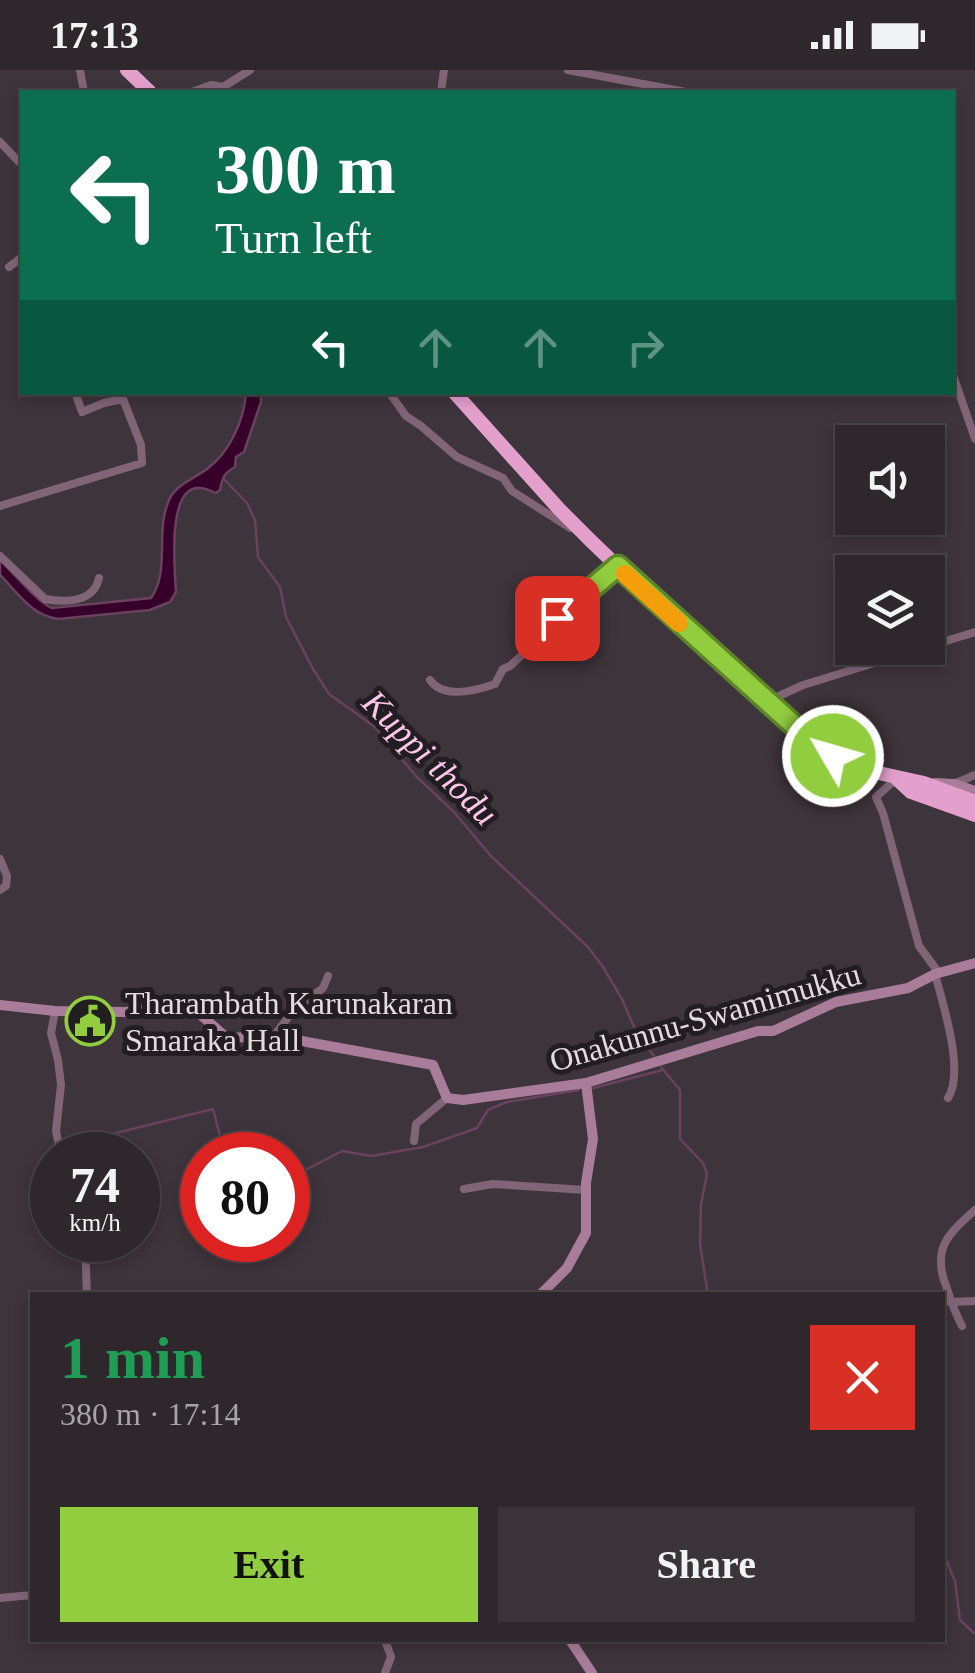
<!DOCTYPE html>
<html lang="en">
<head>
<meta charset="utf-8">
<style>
	body { margin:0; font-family:"Times New Roman",serif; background:#3a3338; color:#f1f3f6; height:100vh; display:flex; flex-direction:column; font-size:38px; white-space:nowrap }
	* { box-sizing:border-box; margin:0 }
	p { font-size:32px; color:#a7a5a9 }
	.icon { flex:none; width:55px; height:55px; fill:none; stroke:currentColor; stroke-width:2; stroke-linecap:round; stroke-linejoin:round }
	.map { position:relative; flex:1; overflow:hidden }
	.drawer { position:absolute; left:30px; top:1222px; width:915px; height:350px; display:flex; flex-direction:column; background:#2e272c; border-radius:0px; box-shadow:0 5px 15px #0003,0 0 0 2px #494448 }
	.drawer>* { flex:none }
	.guide { position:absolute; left:20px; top:20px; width:935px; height:305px; border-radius:0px; box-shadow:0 5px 15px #0003,0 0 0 2px #494448; background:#0b6e4f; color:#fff; overflow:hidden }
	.tools { position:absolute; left:835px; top:355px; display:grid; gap:20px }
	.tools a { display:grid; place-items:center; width:110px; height:110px; border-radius:0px; background:#2e272c; box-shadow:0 5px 15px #0003,0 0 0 2px #494448; font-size:50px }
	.speed { position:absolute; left:30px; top:1062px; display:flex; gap:20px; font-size:50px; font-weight:700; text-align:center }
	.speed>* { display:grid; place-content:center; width:130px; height:130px; border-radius:50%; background:#2e272c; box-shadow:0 5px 15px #0003,0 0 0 2px #494448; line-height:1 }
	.speed small { font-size:25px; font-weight:400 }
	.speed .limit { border:15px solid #d22; background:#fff; color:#111 }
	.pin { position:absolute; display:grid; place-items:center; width:85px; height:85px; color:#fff; margin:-42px; border-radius:20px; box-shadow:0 5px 15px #0006 }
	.me { position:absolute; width:110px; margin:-55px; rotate:308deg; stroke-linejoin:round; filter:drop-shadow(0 0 8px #0008) }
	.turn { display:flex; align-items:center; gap:35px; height:210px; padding:0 30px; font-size:45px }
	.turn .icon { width:130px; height:130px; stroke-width:2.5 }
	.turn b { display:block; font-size:70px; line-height:85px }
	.lanes { display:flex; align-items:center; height:95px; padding:0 30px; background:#0003; justify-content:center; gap:50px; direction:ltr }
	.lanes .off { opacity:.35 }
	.round { display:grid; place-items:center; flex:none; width:105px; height:105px; border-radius:0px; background:#3a3338 }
	.headline { display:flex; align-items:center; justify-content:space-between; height:170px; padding:0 30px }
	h1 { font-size:60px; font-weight:800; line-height:75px; color:#1e9e55 }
	.primary-button { display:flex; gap:20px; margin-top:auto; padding:20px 30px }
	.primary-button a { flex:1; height:115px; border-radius:0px; background:#91cd3f; color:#111; font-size:40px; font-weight:800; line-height:115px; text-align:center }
	.primary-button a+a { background:#3a3338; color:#f1f3f6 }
	.status { display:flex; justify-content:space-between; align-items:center; height:70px; padding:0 50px; background:#2e272c; direction:ltr }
	.status svg { height:28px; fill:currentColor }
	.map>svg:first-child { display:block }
	.water { fill:#36002a; stroke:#6a4260; stroke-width:2.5 }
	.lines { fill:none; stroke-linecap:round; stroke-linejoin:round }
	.stream { stroke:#6a4260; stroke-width:2.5 }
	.street { stroke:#816577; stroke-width:8 }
	.secondary { stroke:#a97d9a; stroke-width:10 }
	.highway { stroke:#e4a0cd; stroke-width:14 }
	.route-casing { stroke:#5e8529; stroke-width:25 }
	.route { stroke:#91cd3f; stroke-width:18 }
	.slow { stroke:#f59e0b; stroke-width:18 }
	.labels { text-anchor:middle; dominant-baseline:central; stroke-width:10; stroke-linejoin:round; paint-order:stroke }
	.poi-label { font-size:32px; fill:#e2dbdf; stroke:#221d20; text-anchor:start }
	.street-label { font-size:32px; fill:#e2dbdf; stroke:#221d20 }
	.water-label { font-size:35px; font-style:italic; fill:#fdc6ea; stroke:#221d20 }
</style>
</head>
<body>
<div class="status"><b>17:13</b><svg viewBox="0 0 49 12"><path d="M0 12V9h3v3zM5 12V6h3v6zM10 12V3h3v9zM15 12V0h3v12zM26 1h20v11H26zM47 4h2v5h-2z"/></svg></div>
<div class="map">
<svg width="975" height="1603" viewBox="0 0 975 1603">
	<rect width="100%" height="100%" fill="#3e343b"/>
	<path class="water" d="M 246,323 L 261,323 L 261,332 L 244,382 L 236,387 L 235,397 C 225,402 222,408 220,420 L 216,423 C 210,421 206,418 200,418 C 166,415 175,502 176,522 L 170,532 L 150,540 L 58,549 C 31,545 18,523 0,505 L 0,490 C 14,503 37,532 52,538 L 151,528 C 171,500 154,460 170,428 C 177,414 195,408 207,399 C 230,382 244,350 246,323 Z"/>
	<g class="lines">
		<path class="stream" d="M 223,408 L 247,433 L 255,450 L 258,487 L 280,517 L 286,547 L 313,599 L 329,624 L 375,657 L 416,706 L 453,741 L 491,786 L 588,877 L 603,897 L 622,929 L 637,964 L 654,986
			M 661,997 L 680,1020 L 680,1069 L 703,1093 L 707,1104 L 701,1134 L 700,1174 L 708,1225
			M 593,1018 L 663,1000
			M 69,1085 L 108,1065 L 213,1039 L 220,1066 L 231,1085
			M 42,1096 L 52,1094
			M 288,1109 L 342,1081 L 371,1086 L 423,1077 L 477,1058 L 488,1040 L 507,1032 L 579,1020
			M 942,1480 L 955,1511 L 960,1550 L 975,1564"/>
		<path class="street" d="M 80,0 L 84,22
			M 568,0 L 686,22
			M 192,22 L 211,15 L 223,17 L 250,0
			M 441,22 L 444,0
			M 0,72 L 19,92 L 22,92
			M 9,197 L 22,187
			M 952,302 L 975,369
			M 389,322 L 406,346 L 421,356 L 457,387 L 503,408 L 512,421 L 570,458
			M 0,436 L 142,393 L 141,375 L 123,329 L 104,333 L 82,342 L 75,322
			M 0,486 L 45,529 C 67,533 94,532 99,508
			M 430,610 C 443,629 475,621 495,614 L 503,599 L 510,596 L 524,583 L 557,568 L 557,548 L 617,496
			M 768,631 L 803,615 L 975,562
			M 896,709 L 876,727 L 883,743 L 919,876 L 939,903
			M 956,713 L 975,705
			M 0,789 L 7,806 L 6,816 L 0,820
			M 935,904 C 943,934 965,1002 948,1028
			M 55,941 L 51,963 L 58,990 L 61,1015 L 56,1061 L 61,1085
			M 274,966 L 293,941 L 323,918 L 328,906
			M 414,1071 L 416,1054 L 447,1028
			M 464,1119 L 493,1114 L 586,1120
			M 85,1170 L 87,1225
			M 926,1225 L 947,1224
			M 950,1232 L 975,1231
			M 962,1256 C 953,1239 950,1227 944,1210 C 933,1175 952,1161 975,1140
			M 0,1528 L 32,1525
			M 385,1603 L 391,1587 L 385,1570"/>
		<path class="secondary" d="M 935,713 L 955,714 L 975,721
			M 0,935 L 55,941 L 125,942 L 186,936 L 193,938 L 227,968 L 274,966 L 433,995 L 447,1028 L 463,1030 L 586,1013 L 758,961 L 773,961 L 836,932 L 908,918 L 935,904 L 975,893
			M 540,1225 L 567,1198 L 586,1163 L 586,1113 L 593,1069 L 586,1013
			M 570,1570 L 592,1603"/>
		<path class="highway" d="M 127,0 L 150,22
			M 454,322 L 559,439 L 591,471 L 661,538 L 729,595 L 807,667 L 833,686 L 865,700 L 924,713 L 975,732
			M 897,709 L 911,722 L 975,745"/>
	</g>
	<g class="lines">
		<g class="route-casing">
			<path id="route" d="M 557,548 L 618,496 L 807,667 L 833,686"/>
		</g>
		<use href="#route" class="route"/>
		<path class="slow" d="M 625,504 L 679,553"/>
	</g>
	<defs>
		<g id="civic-ring" transform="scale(2.5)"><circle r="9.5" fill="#221d20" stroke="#91cd3f" stroke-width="1.5"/><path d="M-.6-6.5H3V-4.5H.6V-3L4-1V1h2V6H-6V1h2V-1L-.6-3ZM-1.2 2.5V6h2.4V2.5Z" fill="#91cd3f"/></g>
	</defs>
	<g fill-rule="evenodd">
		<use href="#civic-ring" x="90" y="951"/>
	</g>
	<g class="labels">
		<g class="poi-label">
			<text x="125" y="933">Tharambath Karunakaran<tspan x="125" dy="37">Smaraka Hall</tspan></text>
		</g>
		<g class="street-label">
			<text transform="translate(705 947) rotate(-16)">Onakunnu-Swamimukku</text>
		</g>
		<g class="water-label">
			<text transform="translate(430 688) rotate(45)">Kuppi thodu</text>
		</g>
	</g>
</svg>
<div class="tools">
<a><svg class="icon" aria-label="sound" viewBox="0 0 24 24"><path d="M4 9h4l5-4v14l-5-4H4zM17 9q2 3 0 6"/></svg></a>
<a><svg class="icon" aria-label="layers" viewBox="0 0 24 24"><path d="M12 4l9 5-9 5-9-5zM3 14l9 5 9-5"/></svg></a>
</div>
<div class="speed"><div>74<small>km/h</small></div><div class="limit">80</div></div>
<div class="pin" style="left:557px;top:548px;background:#d93025"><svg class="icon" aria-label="arrive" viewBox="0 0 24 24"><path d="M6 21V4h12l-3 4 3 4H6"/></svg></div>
<svg class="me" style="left:833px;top:686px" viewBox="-20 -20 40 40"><circle r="17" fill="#91cd3f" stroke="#fff" stroke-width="3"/><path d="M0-11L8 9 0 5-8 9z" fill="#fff"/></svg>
<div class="guide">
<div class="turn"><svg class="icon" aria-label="left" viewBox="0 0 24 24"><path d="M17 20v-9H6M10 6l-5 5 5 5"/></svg><div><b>300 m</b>Turn left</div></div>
<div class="lanes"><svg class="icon" aria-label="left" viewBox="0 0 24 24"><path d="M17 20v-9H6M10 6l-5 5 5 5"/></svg><svg class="icon off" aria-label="ahead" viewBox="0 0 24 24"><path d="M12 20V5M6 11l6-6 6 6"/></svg><svg class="icon off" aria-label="ahead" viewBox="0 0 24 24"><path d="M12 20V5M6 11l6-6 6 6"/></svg><svg class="icon off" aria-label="right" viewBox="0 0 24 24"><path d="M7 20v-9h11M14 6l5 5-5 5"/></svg></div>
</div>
<section class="drawer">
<div class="headline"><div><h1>1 min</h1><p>380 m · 17:14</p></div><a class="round" style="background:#d93025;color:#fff"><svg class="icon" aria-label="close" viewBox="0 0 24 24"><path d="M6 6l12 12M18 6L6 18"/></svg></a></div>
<div class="primary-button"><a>Exit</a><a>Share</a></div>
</section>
</div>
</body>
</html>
